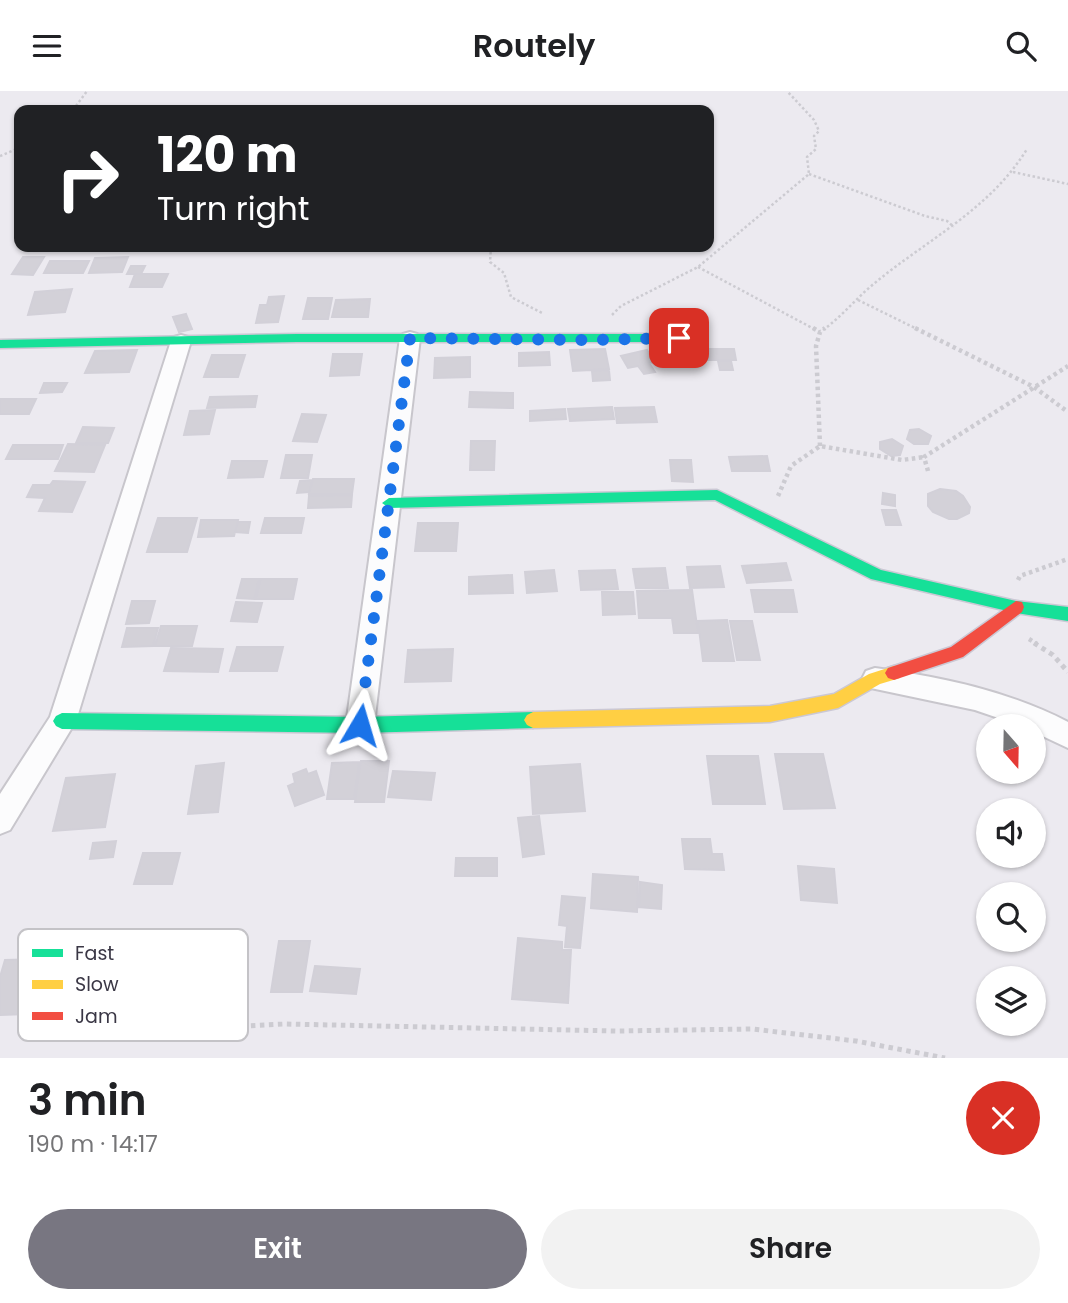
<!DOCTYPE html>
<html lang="en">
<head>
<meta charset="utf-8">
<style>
	body { margin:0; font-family:Poppins,sans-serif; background:#f2f2f2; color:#202124; height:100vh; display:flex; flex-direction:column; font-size:26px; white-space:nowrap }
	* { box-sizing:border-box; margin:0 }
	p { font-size:23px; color:#757577 }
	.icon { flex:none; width:38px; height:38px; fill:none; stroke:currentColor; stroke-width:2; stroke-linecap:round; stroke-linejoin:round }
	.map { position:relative; height:967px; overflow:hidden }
	.panel { display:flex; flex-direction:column; background:#fff; flex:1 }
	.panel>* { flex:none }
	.hud { position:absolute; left:14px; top:14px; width:700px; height:147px; border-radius:14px; box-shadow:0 2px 5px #0004; background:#202124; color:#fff; overflow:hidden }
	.needle { width:46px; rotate:160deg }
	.fabs { position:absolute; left:976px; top:623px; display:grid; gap:14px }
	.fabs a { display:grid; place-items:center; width:70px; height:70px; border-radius:50%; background:#fff; box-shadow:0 2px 5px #0004; font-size:35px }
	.pin { position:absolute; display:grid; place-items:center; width:60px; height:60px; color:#fff; margin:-30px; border-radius:14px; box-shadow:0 4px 10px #0006 }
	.me { position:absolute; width:77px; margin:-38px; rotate:7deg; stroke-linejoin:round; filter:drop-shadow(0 0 5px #0008) }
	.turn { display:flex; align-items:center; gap:24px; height:147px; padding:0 28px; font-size:32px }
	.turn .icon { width:91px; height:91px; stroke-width:2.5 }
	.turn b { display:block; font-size:49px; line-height:60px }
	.round { display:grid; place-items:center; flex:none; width:74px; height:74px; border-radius:37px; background:#f2f2f2 }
	.overview { display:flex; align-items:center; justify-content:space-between; height:119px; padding:0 28px }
	h1 { font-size:42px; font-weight:600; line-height:52px }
	.action { display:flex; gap:14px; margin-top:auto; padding:14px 28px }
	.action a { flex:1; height:80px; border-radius:42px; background:#787681; color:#fff; font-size:28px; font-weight:600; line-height:80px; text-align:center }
	.action a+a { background:#f2f2f2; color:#202124 }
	header { display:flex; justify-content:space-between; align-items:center; height:91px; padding:0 28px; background:#fff; font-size:32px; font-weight:600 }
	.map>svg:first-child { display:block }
	.building { fill:#d3d1d8; stroke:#d2d0d8; stroke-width:2 }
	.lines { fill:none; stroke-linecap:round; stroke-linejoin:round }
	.street-casing { stroke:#c8c6cc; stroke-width:4 }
	.fast-casing { stroke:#cbc8d4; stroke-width:3 }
	.slow-casing { stroke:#cbc8d4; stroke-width:3 }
	.jam-casing { stroke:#cbc8d4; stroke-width:3 }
	.path-far2 { stroke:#cccbd1; stroke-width:2.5; stroke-dasharray:2.5 2.5; stroke-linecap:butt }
	.path-far1 { stroke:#cccbd1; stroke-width:4.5; stroke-dasharray:3.5 3.5; stroke-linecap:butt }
	.path { stroke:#cccbd1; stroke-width:5; stroke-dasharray:4.5 4.5; stroke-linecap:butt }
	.street { fill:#fcfcfd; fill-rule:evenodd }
	.fast { fill:#16e098; fill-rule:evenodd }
	.slow { fill:#ffcf43; fill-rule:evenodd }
	.jam { fill:#f24e42; fill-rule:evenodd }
	.route { stroke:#1a73e8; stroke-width:12; stroke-dasharray:0 21.6 }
	.key { fill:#fff; stroke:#c4c3c7; stroke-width:2 }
	.key-label { font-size:19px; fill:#3a3745 }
</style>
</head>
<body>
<header><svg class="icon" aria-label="menu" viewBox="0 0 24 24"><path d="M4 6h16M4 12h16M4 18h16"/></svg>Routely<svg class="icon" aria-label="search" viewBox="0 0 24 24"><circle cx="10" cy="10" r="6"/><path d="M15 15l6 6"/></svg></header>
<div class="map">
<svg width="1068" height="967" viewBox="0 0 1068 967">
	<rect width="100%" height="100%" fill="#eceaf0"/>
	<path class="building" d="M 23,166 L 44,166 L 33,184 L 12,183 Z
		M 128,166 L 122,181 L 89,182 L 95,167 Z
		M 50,170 L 89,170 L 83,182 L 44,182 Z
		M 131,175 L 145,175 L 141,183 L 127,183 Z
		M 135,183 L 168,183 L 162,196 L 130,196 Z
		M 72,198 L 65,221 L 28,224 L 35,201 Z
		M 284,205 L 278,231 L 256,232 L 260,214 L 267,214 L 269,206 Z
		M 308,207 L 332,207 L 328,228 L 303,228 Z
		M 370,208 L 368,226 L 332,226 L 336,209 Z
		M 186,223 L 192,238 L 179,241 L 173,226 Z
		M 605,258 L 609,278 L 573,280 L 570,259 Z
		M 698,258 L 734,258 L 736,269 L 699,269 Z
		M 137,259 L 129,281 L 85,282 L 95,260 Z
		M 647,259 L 654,271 L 649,272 L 655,281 L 644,283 L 638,275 L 628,277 L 621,265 Z
		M 549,261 L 550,274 L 519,275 L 519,262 Z
		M 333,263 L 362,263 L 359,284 L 330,285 Z
		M 212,264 L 245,264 L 238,286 L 204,286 Z
		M 470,266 L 470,286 L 434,287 L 435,267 Z
		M 718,270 L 731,270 L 733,279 L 720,279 Z
		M 609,279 L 610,289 L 593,290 L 592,280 Z
		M 44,292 L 67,292 L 62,301 L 40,302 Z
		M 470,301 L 513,302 L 513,317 L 469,316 Z
		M 257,305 L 255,316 L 207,317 L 210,306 Z
		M 0,308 L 36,308 L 29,323 L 0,323 Z
		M 612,316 L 614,328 L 570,330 L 568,318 Z
		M 654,316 L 657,331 L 617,332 L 615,317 Z
		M 565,318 L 566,328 L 530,330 L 530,320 Z
		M 215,319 L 209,343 L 184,344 L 190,320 Z
		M 302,323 L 326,324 L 317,351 L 293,350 Z
		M 83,336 L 114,337 L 108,352 L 76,352 Z
		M 919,338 L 931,345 L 928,353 L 914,353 L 907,348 L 910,339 Z
		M 892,348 L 903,355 L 900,364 L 891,365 L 880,358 L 880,351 Z
		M 471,350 L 495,350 L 494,379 L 470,379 Z
		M 68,353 L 105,354 L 94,381 L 55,380 Z
		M 13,354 L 63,354 L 58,368 L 6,368 Z
		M 286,364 L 312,364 L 308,387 L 281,387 Z
		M 767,365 L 770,380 L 732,380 L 729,366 Z
		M 670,369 L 691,369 L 693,391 L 672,390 Z
		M 232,370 L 267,370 L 263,386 L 228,387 Z
		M 313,388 L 354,388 L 352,403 L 309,403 Z
		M 312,389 L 309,401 L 297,402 L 300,390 Z
		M 53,390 L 85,391 L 72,421 L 39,420 L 45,407 L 27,406 L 33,394 L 50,394 Z
		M 940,398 L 956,400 L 963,405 L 970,416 L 969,422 L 957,428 L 949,428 L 933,421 L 928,415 L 928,403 Z
		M 883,402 L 895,404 L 895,415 L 882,413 Z
		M 352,404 L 351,416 L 308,417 L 309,405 Z
		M 882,419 L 896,419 L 901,434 L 886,434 Z
		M 158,427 L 197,427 L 187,461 L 147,461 Z
		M 265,427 L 304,427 L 301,442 L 261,442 Z
		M 201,429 L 238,429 L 234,445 L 198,446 Z
		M 238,431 L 250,431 L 248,442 L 235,441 Z
		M 418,432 L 458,432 L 456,460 L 415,460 Z
		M 786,472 L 791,489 L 747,492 L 742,475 Z
		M 720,475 L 724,496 L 690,497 L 687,476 Z
		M 665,477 L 668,497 L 636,497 L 633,478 Z
		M 554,479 L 557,500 L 527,502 L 525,481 Z
		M 615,479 L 618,498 L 581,499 L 579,480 Z
		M 512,484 L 513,502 L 469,503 L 469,486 Z
		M 242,488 L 259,488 L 254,508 L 237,507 Z
		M 261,488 L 297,488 L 293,508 L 256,508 Z
		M 692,499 L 698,542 L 674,542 L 672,527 L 639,527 L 637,500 Z
		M 751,499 L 793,499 L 797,521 L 755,521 Z
		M 602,501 L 633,501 L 635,523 L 603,524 Z
		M 132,510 L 155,510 L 149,532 L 126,533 Z
		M 236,511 L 262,512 L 257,531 L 231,530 Z
		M 727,529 L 734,570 L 703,570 L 698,530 Z
		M 730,530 L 752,530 L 760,569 L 737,569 Z
		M 161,535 L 197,535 L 192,555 L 155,555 Z
		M 127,537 L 158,537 L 153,555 L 122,556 Z
		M 237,556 L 283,556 L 277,580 L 230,580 Z
		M 171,557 L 223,558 L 218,581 L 164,580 Z
		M 453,558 L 451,590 L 405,591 L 408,559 Z
		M 775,663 L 823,663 L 835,717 L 784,718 Z
		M 707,665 L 758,665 L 765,713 L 713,713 Z
		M 361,670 L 389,670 L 384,711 L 355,711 Z
		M 359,671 L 354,708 L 327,708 L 332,672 Z
		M 224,672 L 218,721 L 188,723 L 196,675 Z
		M 580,673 L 585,720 L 533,723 L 530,676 Z
		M 306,678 L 308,683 L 316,680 L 324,704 L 295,715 L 288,695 L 295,692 L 293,683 Z
		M 393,680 L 435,682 L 431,709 L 388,706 Z
		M 115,683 L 105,736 L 53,740 L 66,687 Z
		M 539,725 L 544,763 L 523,766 L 518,727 Z
		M 682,748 L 710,748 L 712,763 L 722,763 L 724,779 L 685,778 Z
		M 116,750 L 113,766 L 90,768 L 93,752 Z
		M 143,762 L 180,762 L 172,793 L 134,793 Z
		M 456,767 L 497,767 L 497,785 L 455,785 Z
		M 798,775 L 834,778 L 837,812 L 801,809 Z
		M 593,783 L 638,786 L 637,821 L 591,817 Z
		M 640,791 L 662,794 L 661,818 L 639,816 Z
		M 562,805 L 585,807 L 580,857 L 565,856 L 567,835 L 559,834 Z
		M 518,847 L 562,851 L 562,859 L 571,859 L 568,912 L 512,908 Z
		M 279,850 L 310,850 L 302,901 L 271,901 Z
		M 42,868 L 27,923 L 0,924 L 0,886 L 5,869 Z
		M 315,875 L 360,878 L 356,903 L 310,900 Z"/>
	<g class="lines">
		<g class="street-casing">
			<path id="street" d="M 410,241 L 417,243 L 420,247 L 374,634 L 370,642 L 360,646 L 350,642 L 346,634 L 400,247 L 403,243 Z
				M 181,244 L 188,246 L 191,250 L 76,630 L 10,739 L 0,743 L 0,703 L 50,626 L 171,250 L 174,246 Z
				M 875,577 C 942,586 1008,600 1068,631 L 1068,657 L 1034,641 L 1034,635 L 1022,635 L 975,619 L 866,596 L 862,588 L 866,580 Z"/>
		</g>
		<g class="fast-casing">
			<path id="fast" d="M 297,243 L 679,243 L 685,247 L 679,251 L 297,251 L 0,257 L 0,249 Z
				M 717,399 L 881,479 L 1016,510 L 1068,516 L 1068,530 L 1016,522 L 871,488 L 715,409 L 389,417 L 382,412 L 389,407 Z
				M 533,621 L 539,624 L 542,629 L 539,634 L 533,637 L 360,642 L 62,638 L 56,635 L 53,630 L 56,625 L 62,622 L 360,626 Z"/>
		</g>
		<g class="slow-casing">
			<path id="slow" d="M 894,575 L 900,577 L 903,582 L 900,587 L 880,593 L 838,617 L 770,631 L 533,637 L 527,634 L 524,629 L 527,624 L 533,621 L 770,615 L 834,603 L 869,583 Z"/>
		</g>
		<g class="jam-casing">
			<path id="jam" d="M 1016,510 L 1022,511 L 1024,516 L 1022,521 L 963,566 L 894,589 L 888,587 L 885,582 L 888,577 L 951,556 Z"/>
		</g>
		<path class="path-far2" d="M 73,19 L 87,0
			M 0,65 L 19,57
			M 1013,81 L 1068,93
			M 809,83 L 925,125 L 947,130 L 954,136
			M 491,156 L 490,171 L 504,182 L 511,206 L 544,223
			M 698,176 L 816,239
			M 858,209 L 919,239
			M 612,224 L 621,215 L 698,176 L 809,83 L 807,66 L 816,58 L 814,45 L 819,40 L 814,29 L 787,0
			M 823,239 C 841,226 854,210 870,196 C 924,150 989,120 1027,58"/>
		<path class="path-far1" d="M 813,237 L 820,241
			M 915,237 L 1034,296 L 1068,321
			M 820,355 L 816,255 L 820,241 L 825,237
			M 928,380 L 924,366 L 1068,275
			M 778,405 L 791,375 L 820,355 L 902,369 L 924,366
			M 1018,489 L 1020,485 L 1068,468
			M 1029,548 L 1037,553"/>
		<path class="path" d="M 1034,552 L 1053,564 L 1068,581
			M 161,939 L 285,933 L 616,940 L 752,938 L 856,950 L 945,967"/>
		<use href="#street" class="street"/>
		<use href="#fast" class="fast"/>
		<use href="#slow" class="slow"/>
		<use href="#jam" class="jam"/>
	</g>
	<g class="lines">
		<path class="route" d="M 360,634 L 410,247 L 587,249 L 679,247"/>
	</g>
	<rect x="18" y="838" width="230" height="112" rx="10" class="key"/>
	<rect x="32" y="858" width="31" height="8" fill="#16e098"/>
	<rect x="32" y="889" width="31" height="9" fill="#ffcf43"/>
	<rect x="32" y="921" width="31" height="8" fill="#f24e42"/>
	<g class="key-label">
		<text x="75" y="869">Fast</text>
		<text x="75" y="900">Slow</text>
		<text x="75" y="932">Jam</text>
	</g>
</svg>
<div class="fabs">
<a><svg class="needle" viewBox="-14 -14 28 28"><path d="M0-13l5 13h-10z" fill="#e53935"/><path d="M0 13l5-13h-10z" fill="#757577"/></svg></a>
<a><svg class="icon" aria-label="sound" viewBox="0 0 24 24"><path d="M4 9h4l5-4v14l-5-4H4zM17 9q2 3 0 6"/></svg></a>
<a><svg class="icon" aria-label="search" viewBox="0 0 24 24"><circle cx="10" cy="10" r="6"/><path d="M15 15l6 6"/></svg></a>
<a><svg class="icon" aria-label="layers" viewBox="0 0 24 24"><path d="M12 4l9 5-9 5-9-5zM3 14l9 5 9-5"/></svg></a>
</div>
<div class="pin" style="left:679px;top:247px;background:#d93025"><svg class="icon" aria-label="arrive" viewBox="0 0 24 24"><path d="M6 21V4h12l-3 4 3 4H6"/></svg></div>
<svg class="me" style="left:360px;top:634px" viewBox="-20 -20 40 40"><path d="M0-17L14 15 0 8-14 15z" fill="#1a73e8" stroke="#fff" stroke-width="4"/></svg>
<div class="hud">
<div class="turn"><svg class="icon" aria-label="right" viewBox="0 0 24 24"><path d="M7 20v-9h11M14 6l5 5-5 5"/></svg><div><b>120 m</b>Turn right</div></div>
</div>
</div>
<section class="panel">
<div class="overview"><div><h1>3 min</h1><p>190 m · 14:17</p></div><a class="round" style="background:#d93025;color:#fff"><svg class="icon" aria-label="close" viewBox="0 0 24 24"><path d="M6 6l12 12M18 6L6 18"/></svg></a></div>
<div class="action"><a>Exit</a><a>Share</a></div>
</section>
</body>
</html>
